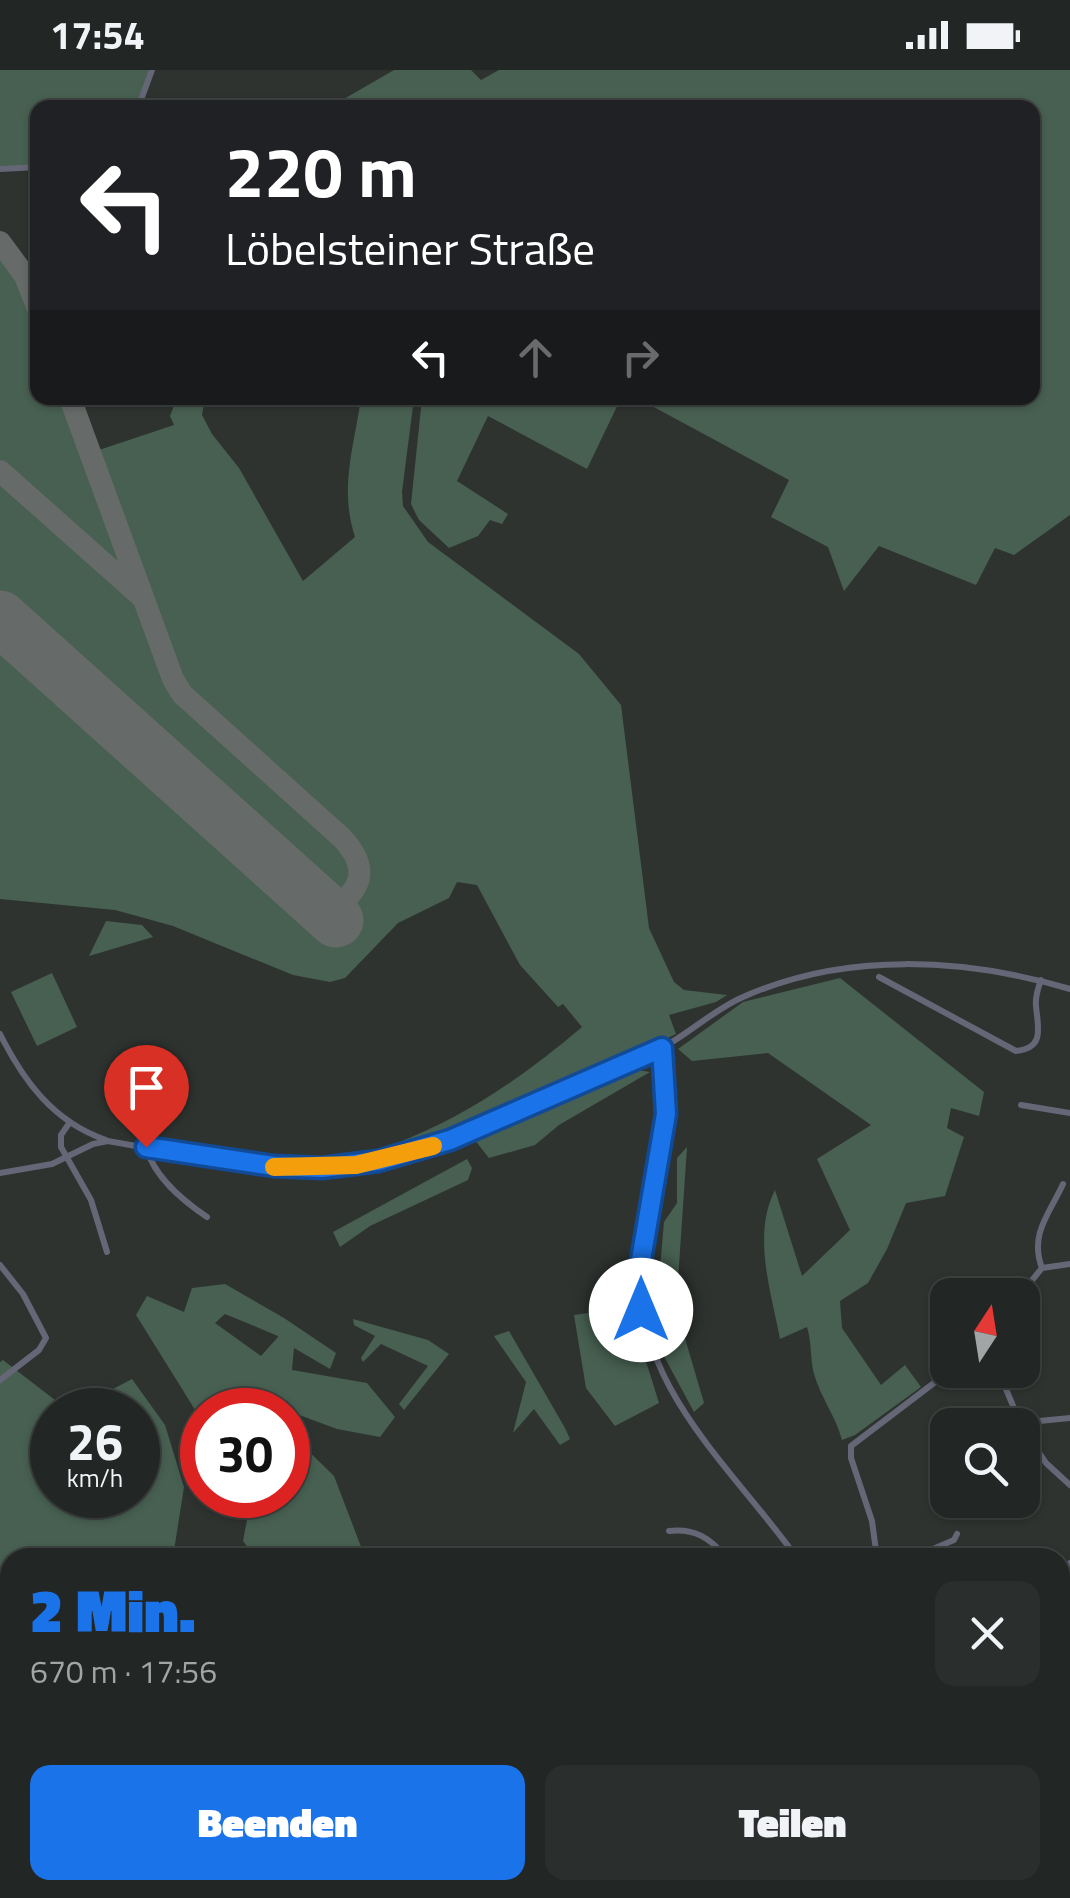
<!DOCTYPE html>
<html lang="de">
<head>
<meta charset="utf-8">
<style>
	body { margin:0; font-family:"Titillium Web",sans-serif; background:#2a2e2c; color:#f1f3f6; height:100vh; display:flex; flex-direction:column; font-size:38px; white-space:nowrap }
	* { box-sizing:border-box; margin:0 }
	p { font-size:32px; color:#a2a5a6 }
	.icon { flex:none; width:55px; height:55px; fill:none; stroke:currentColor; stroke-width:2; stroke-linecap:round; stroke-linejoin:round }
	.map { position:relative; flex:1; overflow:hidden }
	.sheet { position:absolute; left:0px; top:1478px; width:1070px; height:352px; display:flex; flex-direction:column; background:#222624; border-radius:30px 30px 0 0; box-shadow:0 2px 8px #0004,0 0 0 2px #3f4341 }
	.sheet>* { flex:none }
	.banner { position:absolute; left:30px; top:30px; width:1010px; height:305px; border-radius:20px; box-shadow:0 2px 8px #0004,0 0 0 2px #3f4341; background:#202124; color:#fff; overflow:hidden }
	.needle { width:65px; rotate:12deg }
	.buttons { position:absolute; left:930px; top:1208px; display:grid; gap:20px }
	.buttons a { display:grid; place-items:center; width:110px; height:110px; border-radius:20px; background:#222624; box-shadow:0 2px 8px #0004,0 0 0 2px #3f4341; font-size:50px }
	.speed { position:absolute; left:30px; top:1318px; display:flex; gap:20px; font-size:50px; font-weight:700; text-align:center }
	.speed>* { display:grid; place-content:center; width:130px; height:130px; border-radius:50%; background:#222624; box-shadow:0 2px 8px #0004,0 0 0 2px #3f4341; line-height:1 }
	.speed small { font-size:25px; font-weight:400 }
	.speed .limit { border:15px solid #d22; background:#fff; color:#111 }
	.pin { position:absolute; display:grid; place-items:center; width:85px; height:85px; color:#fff; margin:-102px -42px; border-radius:50% 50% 50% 0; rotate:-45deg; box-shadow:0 0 10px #0007 }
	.pin .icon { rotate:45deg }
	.me { position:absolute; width:110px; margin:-55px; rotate:0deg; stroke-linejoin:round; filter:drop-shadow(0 0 8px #0008) }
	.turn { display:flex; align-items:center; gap:35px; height:210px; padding:0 30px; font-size:45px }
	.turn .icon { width:130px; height:130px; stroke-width:2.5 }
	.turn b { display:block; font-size:70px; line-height:85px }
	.lanes { display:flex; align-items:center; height:95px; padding:0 30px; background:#0003; justify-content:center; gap:50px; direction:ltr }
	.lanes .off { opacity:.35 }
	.round { display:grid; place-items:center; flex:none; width:105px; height:105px; border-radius:20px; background:#2a2e2c }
	.headline { display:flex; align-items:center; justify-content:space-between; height:170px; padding:0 30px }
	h1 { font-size:60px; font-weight:800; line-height:75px; color:#1a73e8 }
	.cta { display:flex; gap:20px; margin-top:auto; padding:20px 30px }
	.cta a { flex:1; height:115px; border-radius:20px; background:#1a73e8; color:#fff; font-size:40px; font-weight:800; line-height:115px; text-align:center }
	.cta a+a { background:#2a2e2c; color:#f1f3f6 }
	.status { display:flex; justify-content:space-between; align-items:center; height:70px; padding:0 50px; background:#222624; direction:ltr }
	.status svg { height:28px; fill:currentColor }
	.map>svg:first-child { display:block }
	.green { fill:#476051; fill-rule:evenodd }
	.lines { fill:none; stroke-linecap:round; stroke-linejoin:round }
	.stream { stroke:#002614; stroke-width:2.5 }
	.taxiway { stroke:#666a68; stroke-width:22 }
	.runway { stroke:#666a68; stroke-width:55 }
	.street { stroke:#656777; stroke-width:6 }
	.secondary { stroke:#82859e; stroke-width:10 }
	.route-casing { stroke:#114b97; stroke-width:25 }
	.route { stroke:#1a73e8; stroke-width:18 }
	.slow { stroke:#f59e0b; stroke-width:18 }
</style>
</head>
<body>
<div class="status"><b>17:54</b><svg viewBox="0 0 49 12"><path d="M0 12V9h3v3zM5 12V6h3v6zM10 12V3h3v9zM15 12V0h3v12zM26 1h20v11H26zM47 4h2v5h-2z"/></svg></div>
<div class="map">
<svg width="1070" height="1828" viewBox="0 0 1070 1828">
	<rect width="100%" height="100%" fill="#2e3330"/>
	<path class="green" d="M 0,0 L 149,0 L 137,37 L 38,38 L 37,96 L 0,98 Z
		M 394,0 L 471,0 L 481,10 L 499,0 L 1070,0 L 1070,445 L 1014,485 L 995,478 L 976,515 L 879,476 L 844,521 L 828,477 L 771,447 L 789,410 L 637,328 L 1032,328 L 1032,38 L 330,37 Z
		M 0,180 C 44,231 38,265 38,328 L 66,328 L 87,384 L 174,355 L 170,346 L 177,328 L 205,328 L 202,345 L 212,364 L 239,398 L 303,511 L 355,467 C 339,418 354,377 361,328 L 414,328 L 402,422 L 403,436 L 428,472 L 579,584 L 621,635 L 649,858 L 674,912 L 684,920 L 727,925 L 716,932 L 669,945 L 676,964 L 608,996 L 600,992 C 538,1031 465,1057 396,1078 L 394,1074 C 466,1047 524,1006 582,957 L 563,934 L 558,937 L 520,895 L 477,815 L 457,812 L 449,828 L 398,853 L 345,908 L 330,912 L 293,905 L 173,856 L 137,846 L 115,840 L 0,829 Z
		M 422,328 L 621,328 L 587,399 L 488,346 L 457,411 L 508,444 L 502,454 L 490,450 L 478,466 L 449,478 L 419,450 L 411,434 Z
		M 106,851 L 142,855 L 153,867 L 89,886 Z
		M 52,903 L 77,957 L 37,976 L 11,922 Z
		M 840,908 L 984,1022 L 979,1046 L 951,1038 L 947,1058 L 964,1067 L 945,1126 L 906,1133 L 887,1179 L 868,1213 L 840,1231 L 842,1258 L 881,1315 L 905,1295 L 921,1317 L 855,1365 L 842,1370 C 836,1347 821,1328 814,1304 C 810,1289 812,1273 807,1257 L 780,1269 C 771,1221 752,1165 775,1120 L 802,1206 L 850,1160 L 817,1089 L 871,1055 L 768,983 L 692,991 L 678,979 L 743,932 Z
		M 637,1000 L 650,1002 L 559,1055 L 535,1075 L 489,1088 L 474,1069 Z
		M 687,1077 L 677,1225 L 679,1248 L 704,1333 L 694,1342 L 659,1277 L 657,1257 L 667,1235 L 658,1222 L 664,1152 L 677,1133 L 677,1088 Z
		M 467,1089 L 472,1098 L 468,1110 L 370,1156 L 340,1177 L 333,1162 Z
		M 225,1214 L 284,1248 L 336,1283 L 330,1299 L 294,1278 L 292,1300 L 367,1313 L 395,1347 L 380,1367 L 337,1359 L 256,1329 L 266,1340 L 202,1340 L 202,1351 L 136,1245 L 147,1226 L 184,1242 L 192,1218 ZM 225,1244 L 278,1266 L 278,1267 L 261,1286 L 215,1253 Z
		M 629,1237 L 659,1333 L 615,1356 L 586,1318 L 574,1245 Z
		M 353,1249 L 428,1270 L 449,1284 L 404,1340 L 399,1334 L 428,1296 L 381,1274 L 363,1292 L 361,1288 L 375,1266 L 354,1255 Z
		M 509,1261 L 565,1358 L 570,1369 L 560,1375 L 534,1339 L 513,1363 L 526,1312 L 494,1266 Z
		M 3,1290 L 68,1340 L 52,1340 L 52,1425 L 138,1425 L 138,1340 L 73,1340 L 132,1309 L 165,1355 L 184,1417 L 173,1487 L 10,1488 L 10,1820 L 108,1820 L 105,1826 L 110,1828 L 0,1828 L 0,1292 Z
		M 288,1361 L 334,1406 L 365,1487 L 255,1487 L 243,1471 L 251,1429 L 248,1425 L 288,1425 Z"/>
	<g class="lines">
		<path class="stream" d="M 611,1828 L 617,1820"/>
		<path class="taxiway" d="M 0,172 L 25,206 L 38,239
			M 70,328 L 173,609 L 182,624 L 342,768 C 371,799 362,821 328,843
			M 0,401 L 143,528"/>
		<path class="runway" d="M 0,548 L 336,850"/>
		<path class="street" d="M 138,38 L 152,0
			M 0,99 L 38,97
			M 879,907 L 1016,981 C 1045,978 1038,958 1036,936 C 1035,927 1038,918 1041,910
			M 0,964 C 24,1012 54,1052 106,1070
			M 662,978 C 664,1001 668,1025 665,1047 C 661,1096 645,1142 641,1191 C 630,1313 732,1397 797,1488
			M 1021,1035 L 1070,1043
			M 70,1052 L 61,1065 L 61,1077 L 91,1130 L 107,1182
			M 146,1077 C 154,1107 182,1130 207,1147
			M 0,1103 L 52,1094 L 93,1074 L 108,1071 C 195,1086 289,1111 378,1091 C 448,1075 511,1044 576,1016 C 604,1003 633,994 660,979 C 689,964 713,940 743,927 C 846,881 965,888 1070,919
			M 0,1195 L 23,1224 L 46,1268 L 39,1280 L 0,1310
			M 1042,1198 C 1029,1164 1050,1143 1063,1114
			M 1020,1225 L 1042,1198 L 1070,1194
			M 998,1300 L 1021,1355
			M 1019,1353 L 1070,1348
			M 1022,1358 L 1046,1393 L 1070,1415
			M 669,1461 C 695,1458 710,1468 727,1488
			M 877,1488 L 872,1451 L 851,1388 L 851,1376 L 951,1300
			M 912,1488 L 954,1470 L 957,1464
			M 1070,1493 L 1062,1533 L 1070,1583
			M 1060,1600 L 1070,1598"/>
		<path class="secondary" d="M 719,1828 L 767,1822 L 825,1828
			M 1046,1828 L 1070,1822"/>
	</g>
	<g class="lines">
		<g class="route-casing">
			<path id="route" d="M 146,1077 L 274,1096 L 322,1098 L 378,1091 L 450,1070 L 662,978 L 666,1044 L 641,1190 L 641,1240"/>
		</g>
		<use href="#route" class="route"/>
		<path class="slow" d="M 274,1097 L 356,1095 L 433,1076"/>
	</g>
</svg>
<div class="buttons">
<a><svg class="needle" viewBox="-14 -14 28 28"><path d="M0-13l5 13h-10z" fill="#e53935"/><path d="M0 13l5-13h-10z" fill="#a2a5a6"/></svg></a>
<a><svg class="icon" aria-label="search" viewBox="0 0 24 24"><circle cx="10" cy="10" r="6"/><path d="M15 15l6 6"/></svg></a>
</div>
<div class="speed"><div>26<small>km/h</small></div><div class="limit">30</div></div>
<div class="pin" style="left:146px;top:1077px;background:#d93025"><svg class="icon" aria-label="arrive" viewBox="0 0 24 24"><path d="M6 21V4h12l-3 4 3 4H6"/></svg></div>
<svg class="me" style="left:641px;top:1240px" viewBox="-20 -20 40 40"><circle r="19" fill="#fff"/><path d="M0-13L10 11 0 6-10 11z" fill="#1a73e8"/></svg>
<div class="banner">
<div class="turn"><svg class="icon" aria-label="left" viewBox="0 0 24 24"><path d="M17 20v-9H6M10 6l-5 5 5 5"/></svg><div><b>220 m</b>Löbelsteiner Straße</div></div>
<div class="lanes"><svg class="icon" aria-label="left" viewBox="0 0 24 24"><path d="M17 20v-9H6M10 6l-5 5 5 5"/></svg><svg class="icon off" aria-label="ahead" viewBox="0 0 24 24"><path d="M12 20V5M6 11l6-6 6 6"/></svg><svg class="icon off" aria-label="right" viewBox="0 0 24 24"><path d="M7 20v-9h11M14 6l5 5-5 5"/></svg></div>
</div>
<section class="sheet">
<div class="headline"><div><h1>2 Min.</h1><p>670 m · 17:56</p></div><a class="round"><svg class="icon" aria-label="close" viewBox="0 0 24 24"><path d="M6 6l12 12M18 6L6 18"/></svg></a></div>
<div class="cta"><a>Beenden</a><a>Teilen</a></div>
</section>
</div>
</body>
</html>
